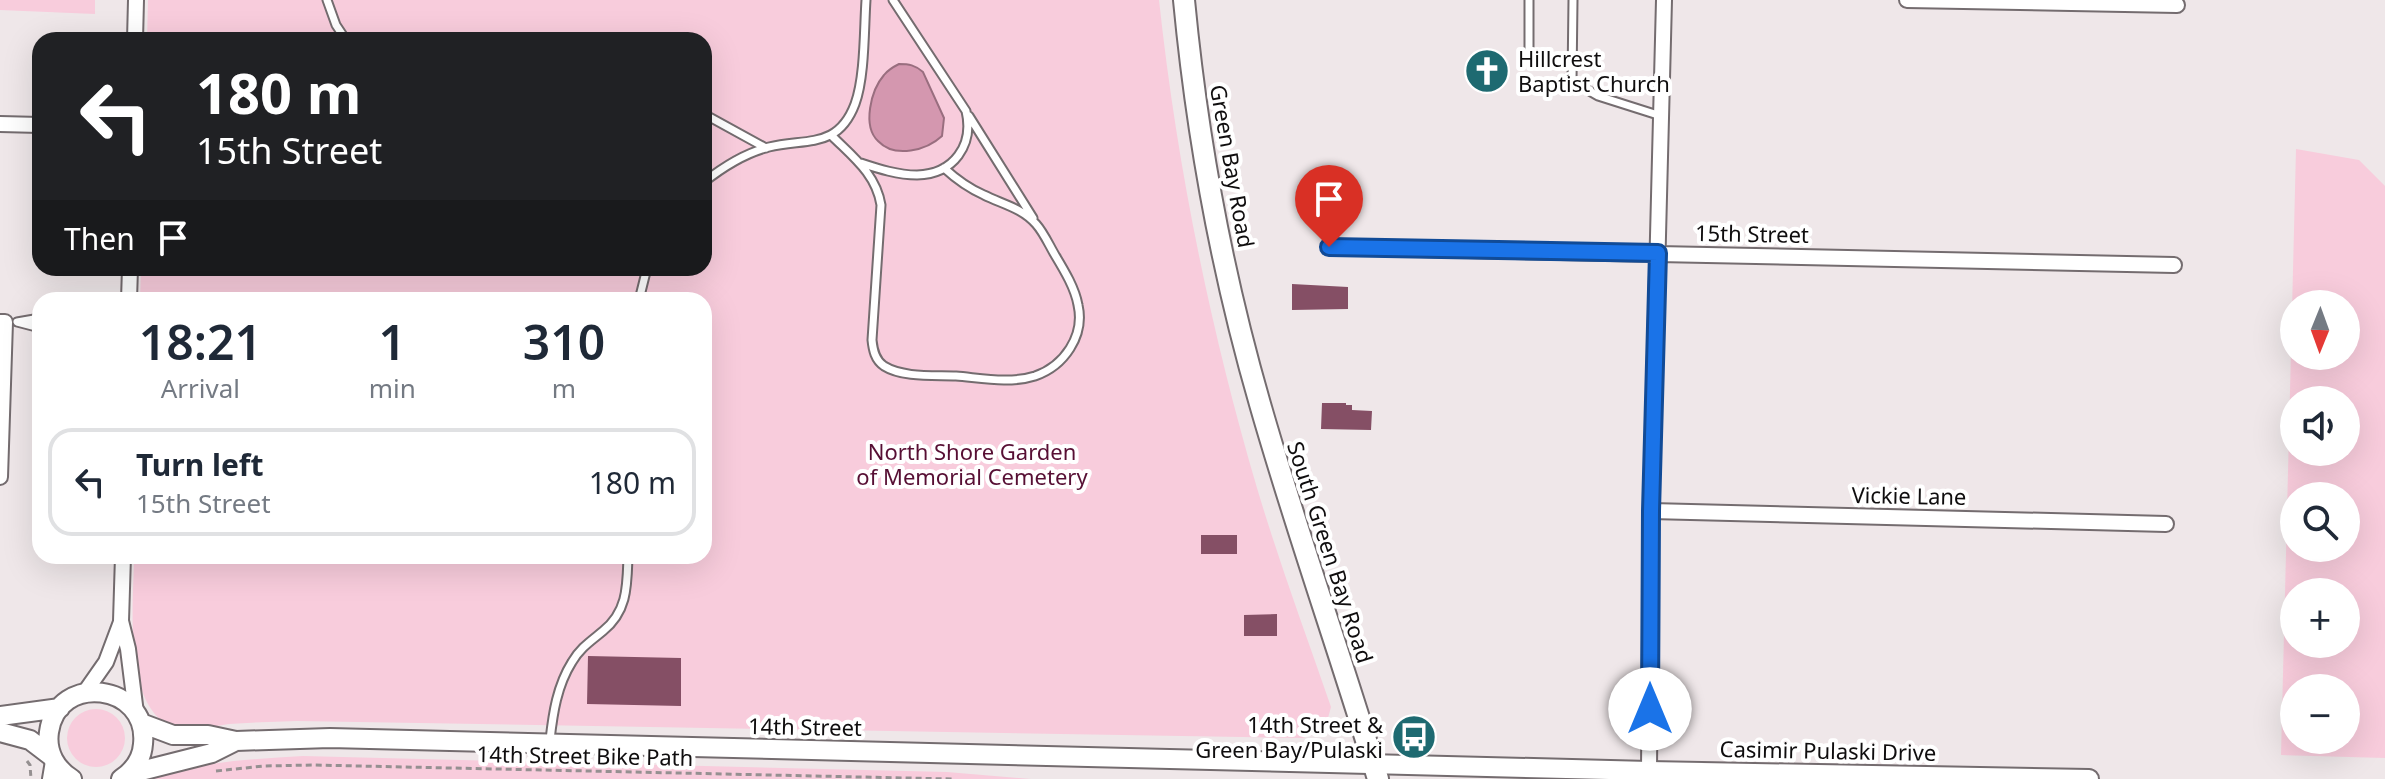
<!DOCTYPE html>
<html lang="en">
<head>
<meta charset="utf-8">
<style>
	body { margin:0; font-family:"Noto Sans",sans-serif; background:#f6f6f7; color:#1f2937; height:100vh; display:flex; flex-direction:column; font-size:30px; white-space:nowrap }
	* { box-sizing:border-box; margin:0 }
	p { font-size:26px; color:#747a83 }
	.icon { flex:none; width:44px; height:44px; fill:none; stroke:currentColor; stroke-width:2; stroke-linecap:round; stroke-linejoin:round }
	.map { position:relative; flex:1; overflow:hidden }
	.drawer { position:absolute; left:32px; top:292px; width:680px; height:272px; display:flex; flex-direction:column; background:#fff; border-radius:24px; box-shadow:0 8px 32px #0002 }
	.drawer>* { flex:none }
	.top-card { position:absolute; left:32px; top:32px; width:680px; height:244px; border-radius:24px; box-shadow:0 8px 32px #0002; background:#202124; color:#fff; overflow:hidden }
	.needle { width:52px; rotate:181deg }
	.fabs { position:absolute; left:2280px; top:290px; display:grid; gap:16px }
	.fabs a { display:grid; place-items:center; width:80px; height:80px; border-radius:50%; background:#fff; box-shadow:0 8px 32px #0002; font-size:40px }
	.pin { position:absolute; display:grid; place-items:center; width:68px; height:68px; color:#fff; margin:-82px -34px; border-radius:50% 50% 50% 0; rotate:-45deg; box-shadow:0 0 8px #0007 }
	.pin .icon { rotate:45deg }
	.me { position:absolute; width:88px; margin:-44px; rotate:0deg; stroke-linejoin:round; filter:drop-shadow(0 0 6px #0008) }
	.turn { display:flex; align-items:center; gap:28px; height:168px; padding:0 32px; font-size:36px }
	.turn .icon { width:104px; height:104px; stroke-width:2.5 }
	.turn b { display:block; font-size:56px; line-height:68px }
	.then { display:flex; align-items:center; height:76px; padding:0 32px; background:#0003; gap:16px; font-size:30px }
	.eta { display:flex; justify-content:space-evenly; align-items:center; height:136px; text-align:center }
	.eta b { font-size:48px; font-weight:600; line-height:56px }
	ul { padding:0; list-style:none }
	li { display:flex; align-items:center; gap:24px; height:108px; margin:0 16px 12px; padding:0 16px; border:4px solid #e0e1e3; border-radius:24px }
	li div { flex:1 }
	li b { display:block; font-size:30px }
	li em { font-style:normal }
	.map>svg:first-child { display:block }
	.green { fill:#f8ccdc; fill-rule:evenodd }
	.water { fill:#d497af; stroke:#996e7f; stroke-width:2 }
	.building { fill:#854f65 }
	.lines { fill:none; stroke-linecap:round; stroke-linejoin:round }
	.service-casing { stroke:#746c6f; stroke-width:11 }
	.minor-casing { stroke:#746c6f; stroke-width:18 }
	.tertiary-casing { stroke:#746c6f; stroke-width:22 }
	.secondary-casing { stroke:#746c6f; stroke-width:24 }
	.path { stroke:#959091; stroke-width:3; stroke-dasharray:6 4; stroke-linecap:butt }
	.service { stroke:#fff; stroke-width:7 }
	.minor { stroke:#fff; stroke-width:14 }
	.tertiary { stroke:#fff; stroke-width:18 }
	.secondary { stroke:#fff; stroke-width:20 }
	.route-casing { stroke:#114b97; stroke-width:20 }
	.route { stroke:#1a73e8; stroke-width:14 }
	.labels { text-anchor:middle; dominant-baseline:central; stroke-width:8; stroke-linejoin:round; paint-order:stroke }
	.poi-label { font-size:22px; fill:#0f0d0e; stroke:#fff; text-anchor:start }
	.street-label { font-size:22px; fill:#0f0d0e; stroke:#fff }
	.park-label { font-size:22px; fill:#570f34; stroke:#fff }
</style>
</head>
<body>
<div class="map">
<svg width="2385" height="779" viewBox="0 0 2385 779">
	<rect width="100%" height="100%" fill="#efe7e9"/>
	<path class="green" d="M 0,0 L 95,0 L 95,14 L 0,10 Z
		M 148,0 L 1159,0 C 1177,166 1210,328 1257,488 C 1279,562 1306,634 1331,707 L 1326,725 L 1313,735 L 1302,738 L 297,721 C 275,722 252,722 229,724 C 214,726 195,732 180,729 C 120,716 134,601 134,556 L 704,556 L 704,300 L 140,300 L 141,268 L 704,268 L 704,40 L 147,40 Z
		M 2296,149 L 2359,160 L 2385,186 L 2385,758 L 2281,755 ZM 2294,304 L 2346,304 L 2346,356 L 2294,356 ZM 2294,400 L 2346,400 L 2346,452 L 2294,452 ZM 2294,496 L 2346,496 L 2346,548 L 2294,548 ZM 2294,592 L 2346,592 L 2346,644 L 2294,644 ZM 2294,688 L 2346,688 L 2346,740 L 2294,740 Z
		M67 738a29 29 0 1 1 58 0a29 29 0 1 1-58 0Z
		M 303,756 L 947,772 L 1031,779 L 147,779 C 199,762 249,759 303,756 Z"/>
	<path class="water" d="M 899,64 C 909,64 915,65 923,72 L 944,118 L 942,136 C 927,150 895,159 878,141 C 862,126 871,90 884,75 C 888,70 893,67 899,64 Z"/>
	<path class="building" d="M 1292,284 L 1348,287 L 1348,309 L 1292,310 Z
		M 1322,403 L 1346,403 L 1346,405 L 1352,405 L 1352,410 L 1372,411 L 1371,430 L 1321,429 Z
		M 1201,535 L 1237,535 L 1237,554 L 1201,554 Z
		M 1277,614 L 1277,636 L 1244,636 L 1244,615 Z
		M 588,656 L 681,658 L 681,706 L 587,704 Z"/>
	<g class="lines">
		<g class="service-casing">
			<path id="service" d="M 327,0 L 336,25 L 346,40
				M 1529,0 L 1529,59 L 1572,60
				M 1573,0 L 1572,81 L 1598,96 L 1661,116
				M 704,114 L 766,148
				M 969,116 L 1033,218
				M 832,136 C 853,157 876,174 881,205 L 872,340 C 873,350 875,360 884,366 C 903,378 935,375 956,376 C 981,378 1010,384 1035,376 C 1064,366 1085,336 1078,305 C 1075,288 1064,270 1055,255 C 1049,245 1044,233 1036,224 C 1022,208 1002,204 984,195 C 968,188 956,179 944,168
				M 861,163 C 879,169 898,175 917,175 C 954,174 974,145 966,111 L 893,0
				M 704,182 C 723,167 745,153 769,147 C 807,138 838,149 855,104 C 865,77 864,30 866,0
				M 639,300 L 647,268
				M 40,318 L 17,322 L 40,328
				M 550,740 C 553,713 557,686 572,662 C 580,648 591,641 603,631 C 628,611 627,585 628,556"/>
		</g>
		<g class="minor-casing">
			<path id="minor" d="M 1907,0 L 2177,5
				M 135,40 L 136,0
				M 0,124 L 40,125
				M 1329,247 L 2174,265
				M 129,300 L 130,268
				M 0,322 L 5,322 L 0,477
				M 1651,511 L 2166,524
				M 123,556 L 121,621 L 128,649 L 136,713
				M 85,692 L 106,662 L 121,622
				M 1649,771 L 1651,511 L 1664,0
				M 50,779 L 53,761"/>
		</g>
		<g class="tertiary-casing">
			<path id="tertiary" d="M 0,716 L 60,708
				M 141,723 L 173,735 L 208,735 L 236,741 L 330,738 L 1649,771 L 2089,779
				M 0,732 L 30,740 L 51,756
				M 129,774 L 212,753 L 236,741
				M 72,779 C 56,769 46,752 49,732 C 57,672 149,683 143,744 C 142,759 133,771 121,779"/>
		</g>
		<g class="secondary-casing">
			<path id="secondary" d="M 1184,0 C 1197,136 1222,273 1260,404 C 1296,530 1340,653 1378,779"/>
		</g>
		<path class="path" d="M 27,761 L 30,765 L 31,779
			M 216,771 L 264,766 L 314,765 L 952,779"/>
		<use href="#service" class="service"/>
		<use href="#minor" class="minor"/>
		<use href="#tertiary" class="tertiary"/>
		<use href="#secondary" class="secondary"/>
	</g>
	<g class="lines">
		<g class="route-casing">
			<path id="route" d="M 1329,247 L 1658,253 L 1651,511 L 1650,709"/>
		</g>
		<use href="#route" class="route"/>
	</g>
	<defs>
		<g id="church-disc" transform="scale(2.3)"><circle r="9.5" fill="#1e6a71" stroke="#fff"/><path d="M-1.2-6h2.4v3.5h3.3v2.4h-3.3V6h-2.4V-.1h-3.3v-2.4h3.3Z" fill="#fff"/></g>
		<g id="bus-disc" transform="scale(2.3)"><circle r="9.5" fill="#1e6a71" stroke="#fff"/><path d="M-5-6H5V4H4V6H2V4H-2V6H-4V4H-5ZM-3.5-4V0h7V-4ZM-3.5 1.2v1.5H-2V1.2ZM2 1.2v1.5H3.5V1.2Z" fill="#fff"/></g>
	</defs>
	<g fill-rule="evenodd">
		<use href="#church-disc" x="1487" y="71"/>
		<use href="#bus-disc" x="1414" y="737"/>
	</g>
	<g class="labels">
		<g class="poi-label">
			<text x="1518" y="58">Hillcrest<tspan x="1518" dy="25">Baptist Church</tspan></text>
			<text x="1383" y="724" text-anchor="end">14th Street &amp;<tspan x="1383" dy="25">Green Bay/Pulaski</tspan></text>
		</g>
		<g class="street-label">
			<text transform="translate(1233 166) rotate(80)">Green Bay Road</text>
			<text transform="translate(1752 233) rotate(1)">15th Street</text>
			<text transform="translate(1909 495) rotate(1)">Vickie Lane</text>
			<text transform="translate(1331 552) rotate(72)">South Green Bay Road</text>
			<text transform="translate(805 726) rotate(1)">14th Street</text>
			<text transform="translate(1828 750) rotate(1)">Casimir Pulaski Drive</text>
			<text transform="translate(585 755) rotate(1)">14th Street Bike Path</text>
		</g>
		<g class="park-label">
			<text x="972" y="451">North Shore Garden<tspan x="972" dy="25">of Memorial Cemetery</tspan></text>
		</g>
	</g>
</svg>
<div class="fabs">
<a><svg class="needle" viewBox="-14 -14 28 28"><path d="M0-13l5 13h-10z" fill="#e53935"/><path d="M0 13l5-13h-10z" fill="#747a83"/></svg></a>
<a><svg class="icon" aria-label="sound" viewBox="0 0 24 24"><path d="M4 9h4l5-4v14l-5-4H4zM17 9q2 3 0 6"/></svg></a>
<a><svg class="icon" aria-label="search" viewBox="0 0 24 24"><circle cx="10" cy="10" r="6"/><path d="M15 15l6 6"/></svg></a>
<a>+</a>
<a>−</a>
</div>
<div class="pin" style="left:1329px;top:247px;background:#d93025"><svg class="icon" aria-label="arrive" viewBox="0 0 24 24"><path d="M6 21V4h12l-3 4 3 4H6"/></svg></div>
<svg class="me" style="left:1650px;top:709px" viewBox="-20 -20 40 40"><circle r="19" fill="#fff"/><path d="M0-13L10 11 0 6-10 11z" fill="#1a73e8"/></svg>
<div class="top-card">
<div class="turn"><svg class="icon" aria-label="left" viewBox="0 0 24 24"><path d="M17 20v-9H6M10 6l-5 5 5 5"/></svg><div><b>180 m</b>15th Street</div></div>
<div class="then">Then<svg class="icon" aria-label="arrive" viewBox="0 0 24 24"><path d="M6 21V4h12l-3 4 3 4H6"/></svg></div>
</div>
<section class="drawer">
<div class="eta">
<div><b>18:21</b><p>Arrival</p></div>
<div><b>1</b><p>min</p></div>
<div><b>310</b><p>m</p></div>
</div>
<ul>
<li><svg class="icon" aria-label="left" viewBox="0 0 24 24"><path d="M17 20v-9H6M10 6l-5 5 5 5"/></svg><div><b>Turn left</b><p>15th Street</p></div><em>180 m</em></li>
</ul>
</section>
</div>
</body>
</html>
